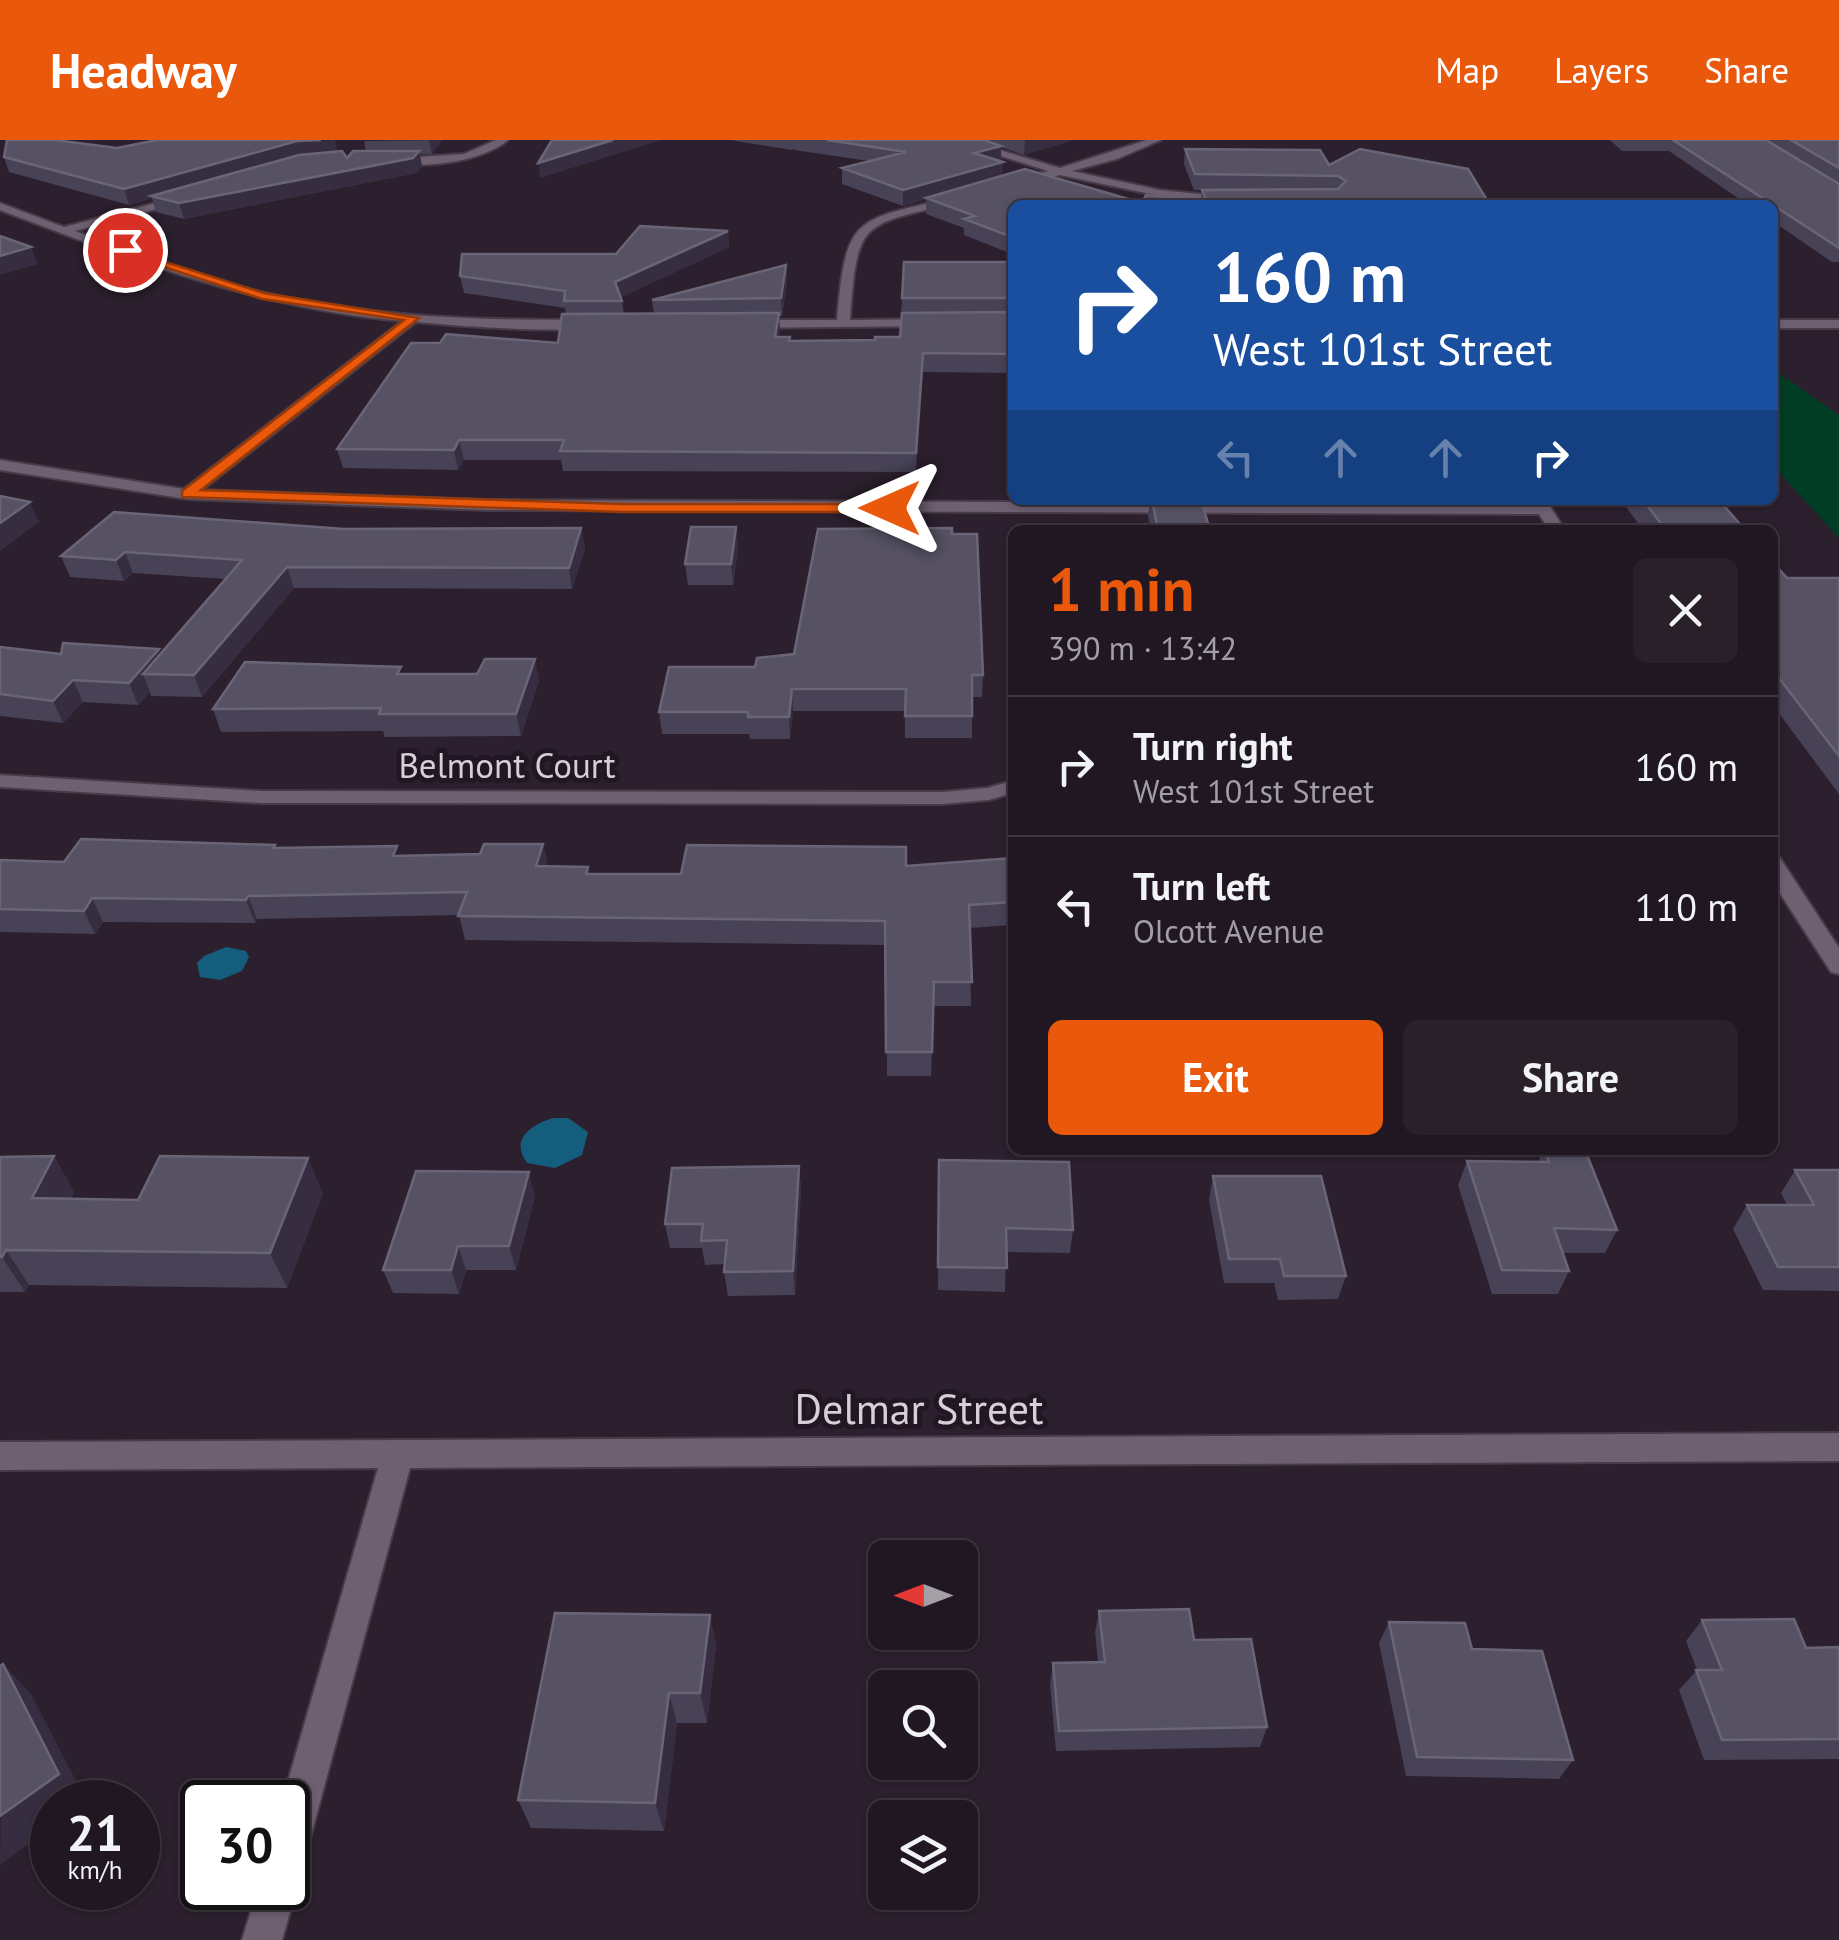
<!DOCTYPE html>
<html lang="en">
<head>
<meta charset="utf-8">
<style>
	body { margin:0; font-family:"PT Sans",sans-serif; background:#29202a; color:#f1f3f6; height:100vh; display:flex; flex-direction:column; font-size:38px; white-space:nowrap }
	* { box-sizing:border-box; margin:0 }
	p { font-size:32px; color:#a29fa5 }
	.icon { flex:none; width:55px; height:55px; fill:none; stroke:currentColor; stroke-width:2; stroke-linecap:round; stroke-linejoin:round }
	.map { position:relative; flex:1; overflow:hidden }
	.sheet { position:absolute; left:1008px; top:385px; width:770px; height:630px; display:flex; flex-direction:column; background:#211722; border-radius:15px; box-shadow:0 2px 8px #0004,0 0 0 2px #3e3640 }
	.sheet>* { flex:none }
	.hud { position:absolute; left:1008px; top:60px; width:770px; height:305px; border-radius:15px; box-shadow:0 2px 8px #0004,0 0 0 2px #3e3640; background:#1a4fa0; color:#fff; overflow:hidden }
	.needle { width:65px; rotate:270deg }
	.fabs { position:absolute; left:868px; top:1400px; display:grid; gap:20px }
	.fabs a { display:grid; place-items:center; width:110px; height:110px; border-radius:15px; background:#211722; box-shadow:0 2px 8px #0004,0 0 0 2px #3e3640; font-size:50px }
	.speed { position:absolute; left:30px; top:1640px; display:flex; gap:20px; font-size:50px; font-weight:700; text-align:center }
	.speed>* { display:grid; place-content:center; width:130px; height:130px; border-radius:50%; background:#211722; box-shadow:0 2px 8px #0004,0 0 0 2px #3e3640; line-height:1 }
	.speed small { font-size:25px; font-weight:400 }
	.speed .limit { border:5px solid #111; border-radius:15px; background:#fff; color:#111 }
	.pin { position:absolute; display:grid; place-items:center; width:85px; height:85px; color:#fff; margin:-42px; border:5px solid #fff; border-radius:50%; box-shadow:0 2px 10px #0007 }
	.me { position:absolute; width:110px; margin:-55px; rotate:270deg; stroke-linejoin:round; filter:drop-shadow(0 0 8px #0008) }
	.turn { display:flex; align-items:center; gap:35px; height:210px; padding:0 40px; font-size:45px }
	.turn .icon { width:130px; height:130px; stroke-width:2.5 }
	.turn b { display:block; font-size:70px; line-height:85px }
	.lanes { display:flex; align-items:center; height:95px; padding:0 40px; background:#0003; justify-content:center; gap:50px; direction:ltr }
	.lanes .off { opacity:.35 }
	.round { display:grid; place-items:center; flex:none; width:105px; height:105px; border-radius:15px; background:#29202a }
	.head { display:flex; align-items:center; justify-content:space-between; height:170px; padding:0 40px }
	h1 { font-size:60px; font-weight:700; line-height:75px; color:#ea580c }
	.action { display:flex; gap:20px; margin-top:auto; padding:20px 40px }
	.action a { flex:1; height:115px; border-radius:15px; background:#ea580c; color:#fff; font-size:40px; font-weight:700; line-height:115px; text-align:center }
	.action a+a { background:#29202a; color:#f1f3f6 }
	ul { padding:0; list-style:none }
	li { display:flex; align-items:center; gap:30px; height:140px; padding:0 40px; border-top:2px solid #3e3640 }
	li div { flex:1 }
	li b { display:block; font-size:38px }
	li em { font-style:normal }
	header { display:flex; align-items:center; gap:60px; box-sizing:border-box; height:140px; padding:0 50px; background:#ea580c; color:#fff }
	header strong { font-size:48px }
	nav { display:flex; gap:55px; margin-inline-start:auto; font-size:35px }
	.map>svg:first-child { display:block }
	.green { fill:#013c24 }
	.water { fill:#155d7c }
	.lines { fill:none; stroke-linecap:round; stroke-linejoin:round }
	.minor-casing { stroke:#473b48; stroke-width:4 }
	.minor { fill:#6e5f71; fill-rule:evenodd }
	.wall { fill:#474256 }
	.shaded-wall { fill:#362e40 }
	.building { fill:#565264; stroke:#6a6576; stroke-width:2.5 }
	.route { fill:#ea580c; stroke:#983908; stroke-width:2.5 }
	.labels { text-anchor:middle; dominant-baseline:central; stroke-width:10; stroke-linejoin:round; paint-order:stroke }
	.street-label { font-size:35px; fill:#d7ced8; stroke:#221624 }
	.near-street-label { font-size:42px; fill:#d7ced8; stroke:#221624 }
</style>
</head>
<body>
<header>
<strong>Headway</strong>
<nav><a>Map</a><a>Layers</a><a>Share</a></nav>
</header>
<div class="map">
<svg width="1839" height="1800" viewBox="0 0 1839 1800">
	<rect width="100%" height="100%" fill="#2c1f2e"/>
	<path class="green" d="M 1773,229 L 1839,275 L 1839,398 L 1773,326 Z"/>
	<path class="water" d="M 226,807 L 246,811 L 249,817 L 242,831 L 220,840 L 200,837 L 197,823 L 204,816 Z
		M 553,978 L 568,978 L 588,992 L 582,1015 L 555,1028 L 527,1023 C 510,1000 530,985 553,978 Z"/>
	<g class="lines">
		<g class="minor-casing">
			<path id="minor" d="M 496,0 L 508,0 C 483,22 414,32 385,19 L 464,14 Z
				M 951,0 L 966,0 L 1060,28 L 1147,0 L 1161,0 L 1117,19 L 1072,31 L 1160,50 L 1238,58 L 1233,61 L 1160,56 L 1060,35 L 1018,46 L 1014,41 L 1048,31 Z
				M 186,55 L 190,60 L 75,91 C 137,114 200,137 265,153 C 372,178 483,180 593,180 L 599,184 C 579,196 448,185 416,182 L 202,350 L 487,360 L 1533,364 L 1530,360 L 1546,360 L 1565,390 L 1549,390 L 1539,374 L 487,370 L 187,359 L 0,330 L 0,320 L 184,349 L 402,181 C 260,169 131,120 0,70 L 0,63 L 64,87 Z
				M 955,57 L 959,62 C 862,86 857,77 850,180 L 933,179 L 938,180 L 938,186 L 748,188 L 742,184 L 748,180 L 837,180 C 846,73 855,81 955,57 Z
				M 1772,180 L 1839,180 L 1839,188 L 1772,188 Z
				M 0,635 L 261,651 L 942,652 L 987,648 L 1012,641 L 1012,653 L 989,660 L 942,664 L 261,663 L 0,647 Z
				M 1772,716 L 1780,718 L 1839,808 L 1839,834 L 1831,832 L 1772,741 Z
				M 1839,1293 L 1839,1321 L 410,1328 L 307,1710 L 302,1724 L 288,1729 L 288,1662 L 282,1662 L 378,1328 L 0,1330 L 0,1302 Z
				M 288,1733 L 297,1748 L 282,1800 L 242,1800 L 258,1748 L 288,1748 Z"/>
		</g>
		<use href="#minor" class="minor"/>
	</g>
	<path class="wall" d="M 442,0 L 432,14 L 420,14 L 422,26 L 416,33 L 184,79 L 156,72 L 152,58 L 129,65 L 9,32 L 4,17 L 117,8 L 338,11 L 347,18 L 366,11 L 364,1 Z
		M 730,0 L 1073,0 L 1024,15 L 1001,7 L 1002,35 L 1142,63 L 1201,59 L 1202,50 L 1194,50 L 1184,24 L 1185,9 L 1329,25 L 1490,65 L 1012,65 L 1012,114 L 964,95 L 964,88 L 926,74 L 926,59 L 903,66 L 842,44 L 842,28 L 869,21 L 794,10 L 794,8 L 792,10 Z
		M 1610,0 L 1766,0 L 1839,44 L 1839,122 L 1832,122 L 1772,81 L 1772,65 L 1748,65 L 1669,11 L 1622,11 Z
		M 1767,0 L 1839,0 L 1839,43 Z
		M 728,91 L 729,107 L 621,157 L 624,174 L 654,174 L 652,160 L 786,125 L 787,142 L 782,176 L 779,176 L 779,197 L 790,197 L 790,201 L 875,200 L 900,197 L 902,158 L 1012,122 L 1012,233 L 923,232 L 916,332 L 563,331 L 561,320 L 464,320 L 458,330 L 343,328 L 337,309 L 558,203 L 566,174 L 565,168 L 464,153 L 460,136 L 616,114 Z
		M 1150,360 L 1201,360 L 1210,390 L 1151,390 L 1148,376 Z
		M 1621,360 L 1719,360 L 1745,390 L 1643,390 Z
		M 736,387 L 738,408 L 733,445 L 688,445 L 685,424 Z
		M 581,388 L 585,409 L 572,449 L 294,448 L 202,557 L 151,556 L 150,552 L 138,565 L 83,562 L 63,583 L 0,576 L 0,507 L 61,514 L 159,509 L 161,513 L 225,439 L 133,433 L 124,441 L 70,437 L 61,416 L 344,389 Z
		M 952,394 L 983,535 L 982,557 L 972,557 L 972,598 L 905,598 L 905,571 L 793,571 L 790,599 L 750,599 L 749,594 L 662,594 L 659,572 L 755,527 L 794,514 Z
		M 1772,421 L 1787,438 L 1839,438 L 1839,654 L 1772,564 Z
		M 535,519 L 539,541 L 521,596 L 385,597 L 383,591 L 221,592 L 213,569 L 403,534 L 477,534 Z
		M 543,704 L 548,727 L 588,727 L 589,734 L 681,734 L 906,726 L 1012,718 L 1012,785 L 970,788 L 971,866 L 934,866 L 931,936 L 887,936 L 886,805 L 465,800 L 459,775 L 257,779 L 255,783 L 103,782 L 95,794 L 0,792 L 0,720 L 64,722 L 275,705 L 276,708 L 400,716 L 480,714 Z
		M 1543,1010 L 1585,1010 L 1617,1090 L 1605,1113 L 1563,1113 L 1569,1131 L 1558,1154 L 1492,1154 L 1458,1045 L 1467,1021 L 1538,1022 Z
		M 0,1017 L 74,1051 L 71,1059 L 138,1060 L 323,1053 L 287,1148 L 29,1145 L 25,1152 L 0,1152 Z
		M 939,1020 L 1073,1090 L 1070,1113 L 1006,1112 L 1005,1152 L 938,1150 Z
		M 799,1026 L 801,1050 L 795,1155 L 728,1156 L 724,1132 L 725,1124 L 705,1125 L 702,1108 L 670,1108 L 665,1084 Z
		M 1795,1030 L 1839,1030 L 1839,1151 L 1763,1150 L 1733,1089 L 1747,1065 L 1787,1065 L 1781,1053 Z
		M 1213,1036 L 1346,1136 L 1338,1159 L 1278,1160 L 1274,1143 L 1224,1143 L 1209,1060 Z
		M 535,1056 L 516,1130 L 466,1130 L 459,1154 L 393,1153 L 383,1130 Z
		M 1099,1471 L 1194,1500 L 1267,1587 L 1260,1607 L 1056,1611 L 1050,1544 L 1053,1523 L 1098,1522 L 1095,1492 Z
		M 710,1475 L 716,1506 L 707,1583 L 677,1583 L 664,1691 L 531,1688 L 518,1660 Z
		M 1702,1480 L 1806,1508 L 1839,1507 L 1839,1619 L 1704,1620 L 1679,1550 L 1697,1530 L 1686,1501 Z
		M 1389,1482 L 1472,1509 L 1573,1620 L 1559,1639 L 1406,1636 L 1379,1503 Z"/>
	<path class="shaded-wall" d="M 335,0 L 338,14 L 151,56 L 152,58 L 129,65 L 124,49 L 297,1 Z
		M 430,0 L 442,0 L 432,14 L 429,1 Z
		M 613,0 L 661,0 L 540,38 L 538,23 Z
		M 1025,0 L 1073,0 L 1024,15 Z
		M 1001,6 L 1001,21 L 974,13 Z
		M 419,11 L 422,26 L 416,33 L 184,79 L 179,63 Z
		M 1003,22 L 1002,37 L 903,66 L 903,50 Z
		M 728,91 L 729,107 L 617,159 L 615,142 Z
		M 31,107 L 38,124 L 0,135 L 0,116 Z
		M 786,125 L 787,142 L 782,176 L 781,158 Z
		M 779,173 L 780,191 L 777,215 L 775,197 Z
		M 923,213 L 923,232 L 916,332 L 916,313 Z
		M 459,300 L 464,320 L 458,330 L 454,310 Z
		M 30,362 L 39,382 L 0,411 L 0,383 Z
		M 736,387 L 738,408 L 733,445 L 731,424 Z
		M 581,388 L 585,409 L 572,449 L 569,428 Z
		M 125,412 L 133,433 L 124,441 L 116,420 Z
		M 287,427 L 294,448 L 202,557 L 194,535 Z
		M 159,509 L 168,531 L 143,534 L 150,552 L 138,565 L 129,543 Z
		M 535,519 L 539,541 L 521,596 L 516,574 Z
		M 73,540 L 83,562 L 63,583 L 53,561 Z
		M 792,549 L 793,571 L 790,599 L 789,577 Z
		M 543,704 L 548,727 L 536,726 Z
		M 248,756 L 257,779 L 255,783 L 246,760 Z
		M 92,758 L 103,782 L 95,794 L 84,771 Z
		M 54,1016 L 74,1051 L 54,1094 L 32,1058 Z
		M 308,1018 L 323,1053 L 287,1148 L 270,1113 Z
		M 799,1026 L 801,1050 L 795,1155 L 793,1131 Z
		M 529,1032 L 535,1056 L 516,1130 L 509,1106 Z
		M 458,1106 L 466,1130 L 459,1154 L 451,1130 Z
		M 6,1110 L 29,1145 L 25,1152 L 2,1117 Z
		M 710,1475 L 716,1506 L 707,1583 L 700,1553 Z
		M 3,1524 L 31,1554 L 87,1662 L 52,1662 L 52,1687 L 0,1725 Z
		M 669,1553 L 677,1583 L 664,1691 L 655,1663 Z"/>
	<path class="building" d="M 7,0 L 55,0 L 117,8 L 157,0 L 321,0 L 297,1 L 124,49 L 4,17 Z
		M 552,0 L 613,0 L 538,23 Z
		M 827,0 L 984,0 L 1001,6 L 974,13 L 1003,22 L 903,50 L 842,28 L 906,12 Z
		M 1673,0 L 1766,0 L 1839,44 L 1839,108 Z
		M 1791,0 L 1839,0 L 1839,28 Z
		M 1185,9 L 1320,10 L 1329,25 L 1360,9 L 1468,29 L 1490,65 L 1012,65 L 1012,97 L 964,79 L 975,76 L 926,58 L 1025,29 L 1142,63 L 1146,55 L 1206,60 L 1202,50 L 1338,49 L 1346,41 L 1338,36 L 1195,34 Z
		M 342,11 L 347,18 L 353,11 L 419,11 L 413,18 L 179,63 L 151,56 L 299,15 Z
		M 640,86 L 728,91 L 615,142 L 622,161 L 564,161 L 565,151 L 460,136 L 462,114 L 616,114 Z
		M 0,96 L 31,107 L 0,116 Z
		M 904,122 L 1012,122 L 1012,158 L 902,158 Z
		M 786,125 L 781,158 L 652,160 Z
		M 1012,172 L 1012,214 L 923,213 L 916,313 L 560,311 L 564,300 L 459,300 L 454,310 L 337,309 L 411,203 L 440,203 L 446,194 L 558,203 L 562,174 L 779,173 L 775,197 L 790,197 L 789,201 L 875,200 L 875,197 L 900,197 L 902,173 Z
		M 0,356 L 30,362 L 0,383 Z
		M 1152,360 L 1201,360 L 1210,390 L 1158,390 Z
		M 1643,360 L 1719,360 L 1745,390 L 1666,390 Z
		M 114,372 L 344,389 L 581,388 L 569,428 L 287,427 L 194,535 L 143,534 L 242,420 L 125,412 L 116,420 L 61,416 Z
		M 691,387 L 736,387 L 731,424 L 685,424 Z
		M 952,388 L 952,394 L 977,394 L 983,535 L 972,535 L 972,576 L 905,576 L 906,549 L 792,549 L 789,577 L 748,577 L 748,572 L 659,572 L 669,527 L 755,527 L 757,518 L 794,514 L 818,389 Z
		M 1485,388 L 1485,390 L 1406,389 Z
		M 1772,421 L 1787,438 L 1839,438 L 1839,616 L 1772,529 Z
		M 63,503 L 159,509 L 129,543 L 73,540 L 53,561 L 0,554 L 0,507 L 61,514 Z
		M 485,519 L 535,519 L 516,574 L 379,574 L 381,568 L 213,569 L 245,522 L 401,527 L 397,534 L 477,534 Z
		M 81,699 L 275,705 L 273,708 L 397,706 L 393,716 L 480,714 L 484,704 L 543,704 L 536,726 L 588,727 L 586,734 L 681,734 L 687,705 L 906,707 L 906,726 L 1012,718 L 1012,762 L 969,765 L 972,842 L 934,842 L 932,912 L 886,912 L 885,781 L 458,776 L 467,752 L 248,756 L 246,760 L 92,758 L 84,771 L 0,769 L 0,720 L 64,722 Z
		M 1545,1010 L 1585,1010 L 1617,1090 L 1554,1088 L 1569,1131 L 1502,1130 L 1467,1021 L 1549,1022 Z
		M 54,1016 L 32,1058 L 138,1060 L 160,1016 L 308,1018 L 270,1113 L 6,1110 L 2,1117 L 0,1117 L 0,1017 Z
		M 939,1020 L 1069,1022 L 1073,1090 L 1006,1088 L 1007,1128 L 938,1127 Z
		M 799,1026 L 793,1131 L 724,1132 L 727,1100 L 701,1101 L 703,1084 L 665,1084 L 672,1028 Z
		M 1795,1030 L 1839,1030 L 1839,1127 L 1778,1127 L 1747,1065 L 1814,1065 Z
		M 416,1031 L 529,1032 L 509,1106 L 458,1106 L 451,1130 L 383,1130 Z
		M 1213,1036 L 1321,1036 L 1346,1136 L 1284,1136 L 1280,1119 L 1229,1119 Z
		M 1189,1469 L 1194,1500 L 1251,1499 L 1267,1587 L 1059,1591 L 1053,1523 L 1105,1522 L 1099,1471 Z
		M 555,1473 L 710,1475 L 700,1553 L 669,1553 L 655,1663 L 518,1660 Z
		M 1794,1479 L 1806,1508 L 1839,1507 L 1839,1599 L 1722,1600 L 1696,1530 L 1722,1530 L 1702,1480 Z
		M 1389,1482 L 1465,1483 L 1472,1509 L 1542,1511 L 1573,1620 L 1417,1617 Z
		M 3,1524 L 59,1634 L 0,1676 L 0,1526 Z"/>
	<path class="route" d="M 121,108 L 264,153 L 419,178 L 201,350 L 622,364 L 890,364 L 898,368 L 890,372 L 622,372 L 182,357 L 182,351 L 404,180 L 262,159 L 121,113 Z"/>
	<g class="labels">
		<g class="street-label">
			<text x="507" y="625">Belmont Court</text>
		</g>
		<g class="near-street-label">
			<text x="919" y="1268">Delmar Street</text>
		</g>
	</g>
</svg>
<div class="fabs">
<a><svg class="needle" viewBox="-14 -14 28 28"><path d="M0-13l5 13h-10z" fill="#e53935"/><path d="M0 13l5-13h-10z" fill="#a29fa5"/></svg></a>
<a><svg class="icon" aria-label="search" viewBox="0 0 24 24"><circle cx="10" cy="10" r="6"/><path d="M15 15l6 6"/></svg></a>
<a><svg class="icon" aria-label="layers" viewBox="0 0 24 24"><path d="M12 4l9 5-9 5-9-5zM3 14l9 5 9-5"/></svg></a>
</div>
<div class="speed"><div>21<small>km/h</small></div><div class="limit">30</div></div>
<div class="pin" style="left:125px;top:110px;background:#d93025"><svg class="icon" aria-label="arrive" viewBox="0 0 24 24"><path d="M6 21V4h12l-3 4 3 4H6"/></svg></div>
<svg class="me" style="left:890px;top:368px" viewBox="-20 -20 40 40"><path d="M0-17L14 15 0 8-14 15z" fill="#ea580c" stroke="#fff" stroke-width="4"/></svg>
<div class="hud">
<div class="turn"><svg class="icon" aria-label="right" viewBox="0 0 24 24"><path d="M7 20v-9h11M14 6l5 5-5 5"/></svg><div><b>160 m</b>West 101st Street</div></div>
<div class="lanes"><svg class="icon off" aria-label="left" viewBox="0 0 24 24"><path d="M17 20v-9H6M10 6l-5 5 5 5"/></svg><svg class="icon off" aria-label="ahead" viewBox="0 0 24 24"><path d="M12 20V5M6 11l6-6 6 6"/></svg><svg class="icon off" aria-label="ahead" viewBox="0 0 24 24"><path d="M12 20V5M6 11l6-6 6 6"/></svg><svg class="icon" aria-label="right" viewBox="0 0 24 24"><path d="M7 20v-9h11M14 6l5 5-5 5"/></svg></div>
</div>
<section class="sheet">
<div class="head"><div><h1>1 min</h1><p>390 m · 13:42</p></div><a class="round"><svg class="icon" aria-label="close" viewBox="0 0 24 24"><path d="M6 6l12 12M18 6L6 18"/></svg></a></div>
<ul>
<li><svg class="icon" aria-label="right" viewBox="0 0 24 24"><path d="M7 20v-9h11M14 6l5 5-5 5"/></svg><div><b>Turn right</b><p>West 101st Street</p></div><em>160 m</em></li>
<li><svg class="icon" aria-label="left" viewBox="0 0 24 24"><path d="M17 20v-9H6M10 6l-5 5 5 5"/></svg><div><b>Turn left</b><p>Olcott Avenue</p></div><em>110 m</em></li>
</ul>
<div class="action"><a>Exit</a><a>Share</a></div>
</section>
</div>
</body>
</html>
